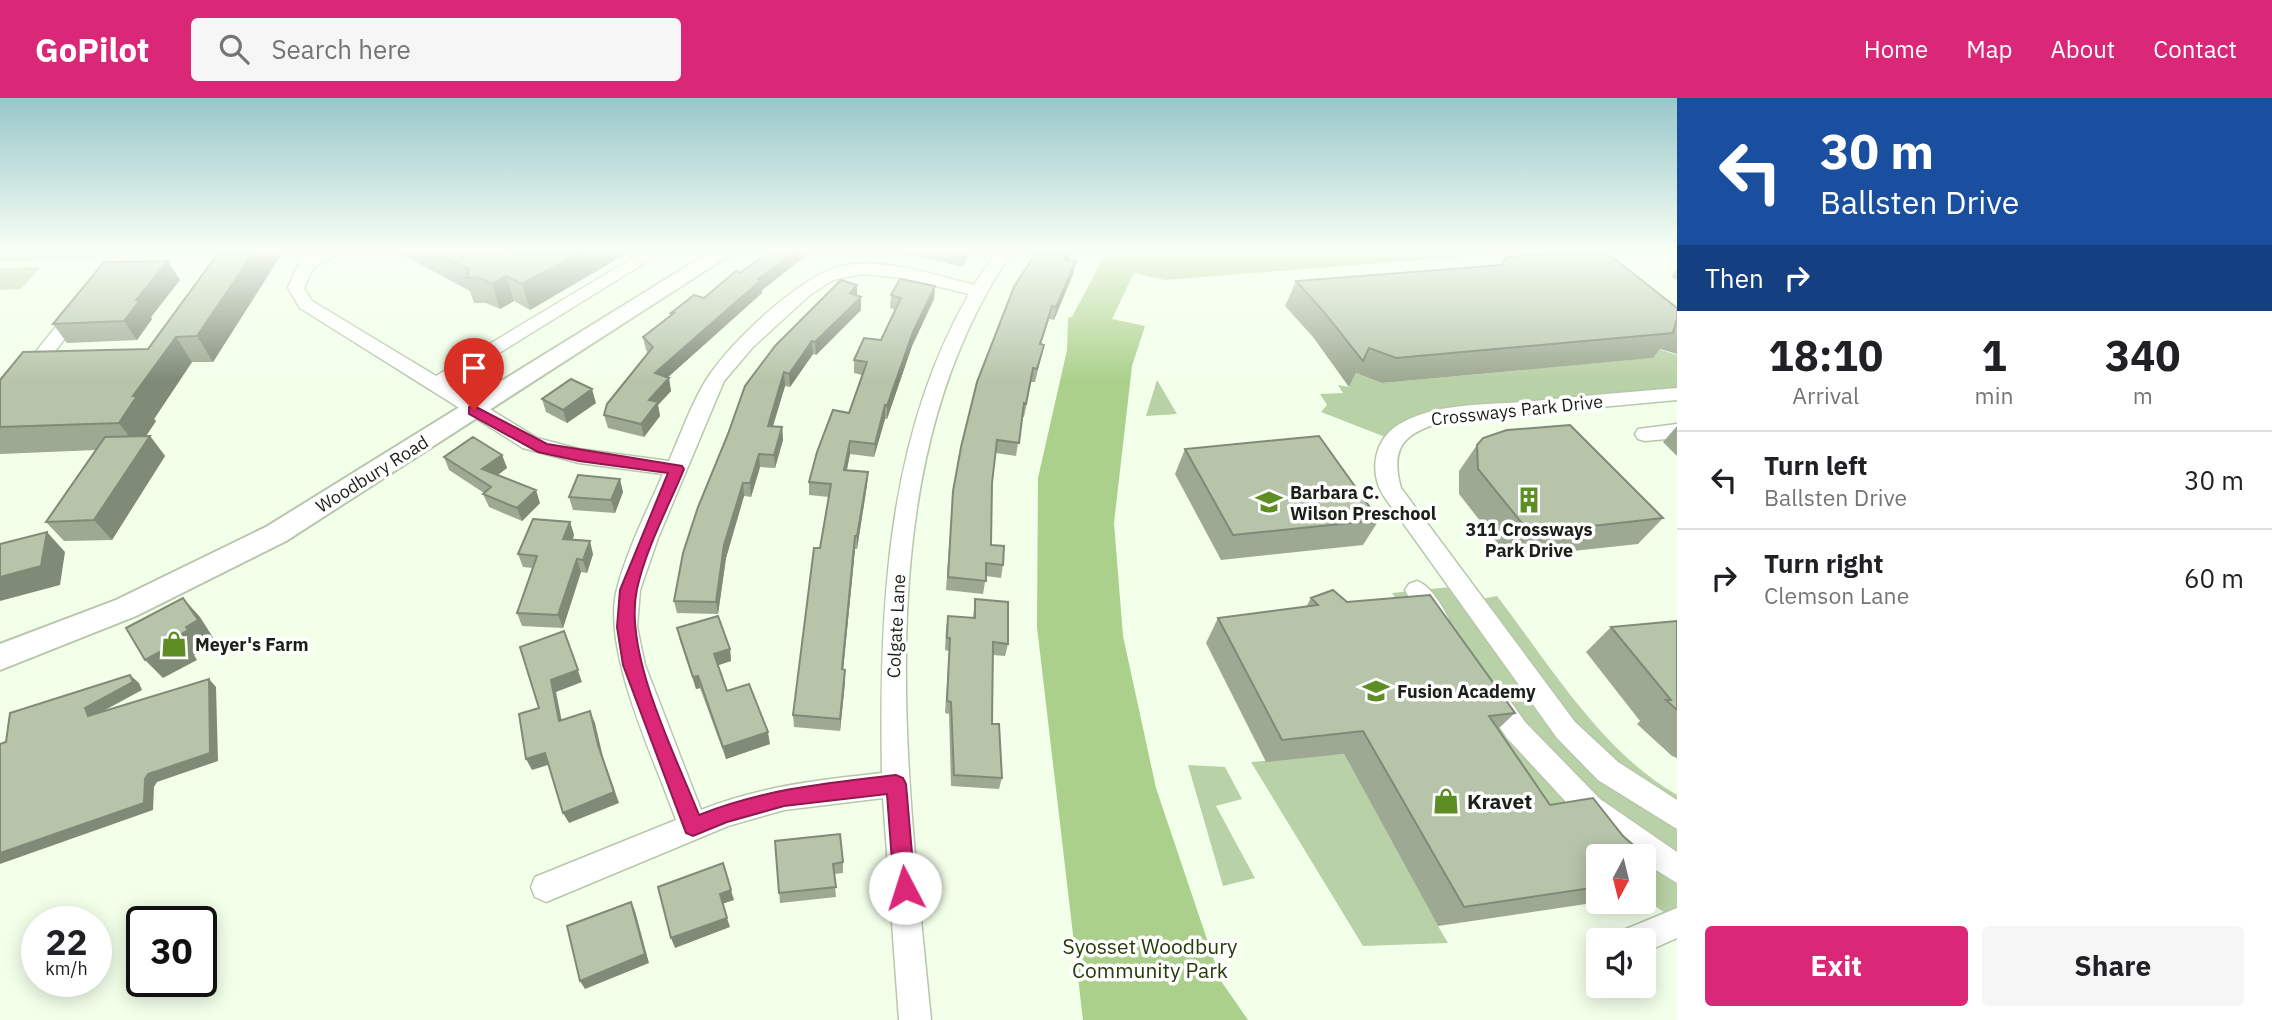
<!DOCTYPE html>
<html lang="en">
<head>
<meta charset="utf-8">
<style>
	body { margin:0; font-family:"IBM Plex Sans",sans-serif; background:#f6f6f6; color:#202124; height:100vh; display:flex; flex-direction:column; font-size:26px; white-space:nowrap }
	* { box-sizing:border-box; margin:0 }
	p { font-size:23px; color:#757577 }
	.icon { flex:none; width:38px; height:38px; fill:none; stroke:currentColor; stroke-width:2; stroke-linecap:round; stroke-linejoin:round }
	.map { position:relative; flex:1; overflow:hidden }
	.panel { display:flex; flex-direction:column; background:#fff; width:595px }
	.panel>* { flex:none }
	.guide { background:#1a4fa0; color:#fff; overflow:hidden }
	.needle { width:46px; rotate:187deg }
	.buttons { position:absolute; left:1586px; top:746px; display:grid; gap:14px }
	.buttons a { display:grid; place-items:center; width:70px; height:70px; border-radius:7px; background:#fff; box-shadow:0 4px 18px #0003; font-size:35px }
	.speed { position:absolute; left:21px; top:808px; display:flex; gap:14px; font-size:35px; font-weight:700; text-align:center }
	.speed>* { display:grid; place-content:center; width:91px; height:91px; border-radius:50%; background:#fff; box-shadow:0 4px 18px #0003; line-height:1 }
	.speed small { font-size:18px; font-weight:400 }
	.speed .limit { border:4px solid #111; border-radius:10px; background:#fff; color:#111 }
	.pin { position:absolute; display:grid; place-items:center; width:60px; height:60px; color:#fff; margin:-72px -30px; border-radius:50% 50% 50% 0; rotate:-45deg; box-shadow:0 0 7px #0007 }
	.pin .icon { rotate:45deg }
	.me { position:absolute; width:77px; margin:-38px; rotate:355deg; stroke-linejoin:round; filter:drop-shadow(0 0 5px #0008) }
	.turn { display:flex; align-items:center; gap:24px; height:147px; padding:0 28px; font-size:32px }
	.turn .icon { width:91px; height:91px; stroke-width:2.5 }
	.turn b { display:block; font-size:49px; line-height:60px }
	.then { display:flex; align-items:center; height:66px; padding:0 28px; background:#0003; gap:14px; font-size:26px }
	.eta { display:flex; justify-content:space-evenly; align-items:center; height:119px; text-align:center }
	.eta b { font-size:42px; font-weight:800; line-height:49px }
	.primary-button { display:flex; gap:14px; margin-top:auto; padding:14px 28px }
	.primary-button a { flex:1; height:80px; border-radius:7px; background:#db2777; color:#fff; font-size:28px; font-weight:800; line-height:80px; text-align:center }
	.primary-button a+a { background:#f6f6f6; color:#202124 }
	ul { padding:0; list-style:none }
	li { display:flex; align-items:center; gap:21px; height:98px; padding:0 28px; border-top:2px solid #e0e0e0 }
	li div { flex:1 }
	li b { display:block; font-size:26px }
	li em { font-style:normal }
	header { display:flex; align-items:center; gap:42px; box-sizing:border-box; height:98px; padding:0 35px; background:#db2777; color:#fff }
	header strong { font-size:33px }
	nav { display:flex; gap:38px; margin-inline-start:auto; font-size:24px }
	.search { width:490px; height:63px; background:#f6f6f6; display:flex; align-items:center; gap:18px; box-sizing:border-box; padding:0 24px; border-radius:7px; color:#757577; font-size:26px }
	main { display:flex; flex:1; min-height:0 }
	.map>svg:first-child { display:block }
	.green { fill:#b9d1a6 }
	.forest { fill:#abd08b }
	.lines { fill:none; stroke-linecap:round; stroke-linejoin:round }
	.minor-casing { stroke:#b8c7ac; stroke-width:3 }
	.major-casing { stroke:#b8c7ac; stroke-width:4 }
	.minor { fill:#fff; fill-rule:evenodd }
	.major { fill:#fff; fill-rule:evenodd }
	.wall { fill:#9da992 }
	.shaded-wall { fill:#7f8a77 }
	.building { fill:#b6c5aa; stroke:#7f8a77; stroke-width:2 }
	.route { fill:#db2777; stroke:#8e194d; stroke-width:2 }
	.labels { text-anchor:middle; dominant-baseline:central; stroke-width:7; stroke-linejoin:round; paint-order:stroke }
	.street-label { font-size:18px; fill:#1b2117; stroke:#fff }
	.poi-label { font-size:18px; font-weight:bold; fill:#1b2117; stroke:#fff; text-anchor:start }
	.near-poi-label { font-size:21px; font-weight:bold; fill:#1b2117; stroke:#fff; text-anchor:start }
	.near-park-label { font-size:21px; fill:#253c0b; stroke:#fff }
</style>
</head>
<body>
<header>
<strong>GoPilot</strong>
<div class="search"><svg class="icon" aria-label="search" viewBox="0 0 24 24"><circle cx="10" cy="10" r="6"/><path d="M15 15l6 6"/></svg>Search here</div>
<nav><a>Home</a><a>Map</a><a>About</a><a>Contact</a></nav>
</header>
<main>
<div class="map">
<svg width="1677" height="922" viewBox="0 0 1677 922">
	<rect width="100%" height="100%" fill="#f2ffe9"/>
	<path class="green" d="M 0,154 L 104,154 L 100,160 L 0,164 Z
		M 41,169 L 21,191 L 0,192 L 0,170 Z
		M 1655,250 L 1677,257 L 1677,292 L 1446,317 L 1393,342 L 1321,314 L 1327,307 L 1320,296 L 1343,295 L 1338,287 L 1349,289 L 1356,275 L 1382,285 L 1652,260 Z
		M 1157,282 L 1177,316 L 1146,318 Z
		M 1460,488 L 1471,503 L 1497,498 C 1549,566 1602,654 1677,697 L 1677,823 L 1643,800 L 1643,758 L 1598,758 L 1598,763 L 1490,638 L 1392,495 Z
		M 1344,656 L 1438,828 L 1448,845 L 1363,848 L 1251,664 Z
		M 1188,667 L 1225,669 L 1242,701 L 1216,708 L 1255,780 L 1223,788 Z"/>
	<path class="forest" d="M 1109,154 C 1132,154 1176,150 1197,154 C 1217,158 1239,160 1261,154 L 1521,154 L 1165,182 L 1134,175 L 1112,221 L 1145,228 L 1132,268 L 1114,425 L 1123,538 L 1156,690 L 1221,883 L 1248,922 L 1083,922 L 1037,529 L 1038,380 L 1067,252 L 1068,220 L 1072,219 L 1100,166 Z"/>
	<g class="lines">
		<g class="minor-casing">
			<path id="minor" d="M 115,154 L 131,154 L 7,316 L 0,318 L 0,299 Z
				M 303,154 L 342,154 L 313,170 L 304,190 L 312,203 L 436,278 L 643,154 L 662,154 L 449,286 L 537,340 L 579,351 L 669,363 C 680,338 689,312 702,289 C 721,252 801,176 842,168 C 885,160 932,176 974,187 L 996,154 L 1012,154 C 863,372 907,673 931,922 L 899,922 L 883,700 L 784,712 L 728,728 L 546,804 L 535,799 L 531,789 L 535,779 L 676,722 C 655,662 601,552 617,491 C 627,452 647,413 663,376 L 579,365 L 523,350 L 300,210 L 288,190 ZM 862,176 L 903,180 L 969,196 C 886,340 879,514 882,675 C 820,682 760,688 701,712 L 645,567 L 637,529 L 640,492 L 658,440 L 724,283 L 753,249 L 811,196 L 833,182 Z
				M 1677,290 L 1677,302 L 1446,323 C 1406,334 1389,347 1401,390 L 1575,624 L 1618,664 L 1677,702 L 1677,731 L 1598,682 L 1557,640 L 1383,397 C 1369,373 1374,342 1398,327 C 1434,305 1483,307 1523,304 C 1574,299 1626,294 1677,290 Z
				M 1677,326 L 1677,340 L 1645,343 L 1638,341 L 1635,336 L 1638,331 Z
				M 1417,483 C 1431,488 1442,508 1449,521 L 1445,528 C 1425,535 1414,508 1405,492 L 1409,486 Z
				M 1492,587 L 1501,590 L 1525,624 L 1600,701 L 1677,754 L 1677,785 L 1643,764 L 1643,758 L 1634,758 L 1580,719 L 1507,640 L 1479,598 L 1483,590 Z
				M 1677,810 L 1677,840 L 1643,855 L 1643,842 L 1622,842 L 1626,831 Z"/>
		</g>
		<g class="major-casing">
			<path id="major" d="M 710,154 L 734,154 L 286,443 L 136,518 L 0,572 L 0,546 L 116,502 L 266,429 Z"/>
		</g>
		<use href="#minor" class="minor"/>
		<use href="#major" class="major"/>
	</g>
	<path class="wall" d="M 283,154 L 213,264 L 192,264 L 154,321 L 156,323 L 146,338 L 150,338 L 165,358 L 112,442 L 64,443 L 46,424 L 96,352 L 0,356 L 0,282 L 148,251 Z
		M 400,154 L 629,154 L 530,212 L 514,203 L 500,211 L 486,205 L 474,205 L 470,193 L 401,156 Z
		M 768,154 L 815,154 L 807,157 L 762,192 L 762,195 L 668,279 L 671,293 L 658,307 L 660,318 L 644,339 L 608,330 L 604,317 L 648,255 L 646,252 L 643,239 L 672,217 L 671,215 L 704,200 Z
		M 889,154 L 971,154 L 962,169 L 918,158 L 889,156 Z
		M 1036,154 L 1073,154 L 1069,162 L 1073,176 L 1054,222 L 1049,221 L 1041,246 L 1041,260 L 1035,284 L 1031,284 L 1024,319 L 1022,319 L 1016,358 L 996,355 L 992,385 L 991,447 L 1003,467 L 1001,480 L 986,478 L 983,496 L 946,492 L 952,407 L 961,349 Z
		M 1677,171 L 1677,182 L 1671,179 Z
		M 180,182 L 151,219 L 152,221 L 137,242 L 67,245 L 53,226 Z
		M 1296,183 L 1677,210 L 1677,256 L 1660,251 L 1653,260 L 1382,285 L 1356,275 L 1349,289 L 1313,239 L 1285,208 Z
		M 857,187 L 857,197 L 861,212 L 816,257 L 813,256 L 790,289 L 785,288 L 773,328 L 782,329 L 783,342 L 775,370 L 760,369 L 751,399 L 744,398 L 726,460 L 718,516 L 677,515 L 674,503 L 728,336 Z
		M 935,188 L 934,201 L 912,248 L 887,321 L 885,321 L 874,359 L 850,356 L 847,372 L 868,374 L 867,387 L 857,451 L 855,451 L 843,571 L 845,572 L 845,584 L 840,633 L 794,629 L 793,617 L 829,399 L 809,397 L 809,384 L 849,315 L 862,277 L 854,275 L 854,262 L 881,242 L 896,212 L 890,210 L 891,197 Z
		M 542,301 L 596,305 L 567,325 L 546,314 Z
		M 1677,328 L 1677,358 L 1663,344 Z
		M 1477,347 L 1663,420 L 1638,446 L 1509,460 L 1459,396 L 1459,373 Z
		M 1185,351 L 1379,422 L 1363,447 L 1221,462 L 1175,376 Z
		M 502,357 L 507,370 L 498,377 L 540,405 L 522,423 L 489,409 L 483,396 L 484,395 L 449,372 L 444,359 Z
		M 623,394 L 615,415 L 573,412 L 569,399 Z
		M 570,424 L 574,437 L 573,441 L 593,456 L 587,475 L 581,474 L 563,530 L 522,528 L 517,515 L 533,470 L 523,469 L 518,456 Z
		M 1333,492 L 1347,504 L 1430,497 L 1515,615 L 1498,631 L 1550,707 L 1593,700 L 1623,738 L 1655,766 L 1647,774 L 1653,782 L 1643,787 L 1643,758 L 1598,758 L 1598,803 L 1606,803 L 1438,828 L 1344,656 L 1266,664 L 1206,545 L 1218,520 L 1306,509 L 1311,500 Z
		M 975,501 L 1008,546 L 1005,558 L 993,557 L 992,626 L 1002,680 L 999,691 L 951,688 L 949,616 L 945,615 L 949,553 L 945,552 L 946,530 L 948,518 L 973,520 Z
		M 1677,523 L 1677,660 L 1672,658 L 1637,626 L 1640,623 L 1586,554 L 1611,529 Z
		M 677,530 L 730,551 L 731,563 L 718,567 L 727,593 L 770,646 L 726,661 L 700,590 L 696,591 L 680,543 Z
		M 775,743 L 843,764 L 843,775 L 834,776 L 836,799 L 780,805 Z"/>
	<path class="shaded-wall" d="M 254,154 L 283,154 L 213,264 L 197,238 Z
		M 580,154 L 629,154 L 530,212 L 522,186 Z
		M 795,154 L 815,154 L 807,157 L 762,192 L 762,195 L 657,289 L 655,275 L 758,181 Z
		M 964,154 L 971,154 L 962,169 L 963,156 Z
		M 1068,154 L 1073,154 L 1062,174 L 1064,161 Z
		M 168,163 L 180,182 L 151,219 L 152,221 L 137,242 L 124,223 L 136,202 Z
		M 1076,163 L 1073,176 L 1054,222 L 1056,209 Z
		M 506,178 L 514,203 L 500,211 L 492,186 Z
		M 857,187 L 857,200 L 850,195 Z
		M 935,188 L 934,201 L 912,248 L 887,321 L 887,308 L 913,234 Z
		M 861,199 L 861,212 L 816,257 L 815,244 Z
		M 1052,208 L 1049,221 L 1037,259 L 1040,246 Z
		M 176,239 L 192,264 L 154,321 L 156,323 L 138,350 L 119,325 L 133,298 Z
		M 812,243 L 813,256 L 790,289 L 789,276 Z
		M 784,274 L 785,288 L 769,341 L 768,328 Z
		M 669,280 L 671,293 L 658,307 L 660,318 L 644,339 L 641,326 L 649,302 Z
		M 592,291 L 596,305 L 567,325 L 563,312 Z
		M 885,307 L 885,321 L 874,359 L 875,346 Z
		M 782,329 L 783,342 L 775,370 L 774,357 Z
		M 150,338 L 165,358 L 112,442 L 94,422 Z
		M 850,343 L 850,356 L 844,385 L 844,372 Z
		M 759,356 L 760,369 L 751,399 L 750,385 Z
		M 502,357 L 507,370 L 488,384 L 482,371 Z
		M 868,374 L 867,387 L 857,451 L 857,438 Z
		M 620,381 L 623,394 L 615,415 L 611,402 Z
		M 743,385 L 744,398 L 726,460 L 718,516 L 716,504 L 724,447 Z
		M 536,392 L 540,405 L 522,423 L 517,410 Z
		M 570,424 L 574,437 L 568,454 L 563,441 Z
		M 47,434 L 65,454 L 60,487 L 0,503 L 0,479 Z
		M 855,438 L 855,451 L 842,584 L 842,571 Z
		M 590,443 L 593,456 L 587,475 L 583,462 Z
		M 577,461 L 581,474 L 563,530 L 558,517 Z
		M 183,500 L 200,519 L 214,541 L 202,547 L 205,551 L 194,557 L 197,562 L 163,580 L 145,562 L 178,538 L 186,529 Z
		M 564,533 L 582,584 L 556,594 L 564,634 L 559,623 L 551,582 Z
		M 730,551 L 731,563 L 716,568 L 714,556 Z
		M 845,572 L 845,584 L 840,633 L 840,621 Z
		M 130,577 L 139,585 L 142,592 L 94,618 L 88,618 L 85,610 Z
		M 698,578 L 700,590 L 696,591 L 693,579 Z
		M 209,581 L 216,589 L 218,663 L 157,684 L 154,689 L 153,712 L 0,766 L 0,755 L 145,681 Z
		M 590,613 L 595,625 L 603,659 L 619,705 L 569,725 L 563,715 L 598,647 Z
		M 768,634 L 770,646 L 726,661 L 723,649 Z
		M 545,655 L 551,666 L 532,672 L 526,661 Z
		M 731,792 L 734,802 L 722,806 L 720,796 Z
		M 631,804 L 635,813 L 649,865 L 585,891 L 580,883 Z
		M 727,820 L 730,829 L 675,850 L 671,840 Z"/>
	<path class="building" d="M 219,154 L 254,154 L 197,238 L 176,239 L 133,298 L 137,298 L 119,325 L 0,329 L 0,282 L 23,254 L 148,251 Z
		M 435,154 L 580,154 L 522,186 L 506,178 L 492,186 L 477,179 L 466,180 L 470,172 Z
		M 769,154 L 795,154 L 758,181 L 761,182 L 655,275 L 669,280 L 649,302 L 658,304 L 641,326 L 604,317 L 607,306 L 653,249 L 643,239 L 674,215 L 671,215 L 694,197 L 704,200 L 736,173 L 740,175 Z
		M 1036,154 L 1068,154 L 1064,161 L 1076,163 L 1056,209 L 1052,208 L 1040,246 L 1044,247 L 1037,271 L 1033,270 L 1026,306 L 1024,305 L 1019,345 L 997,342 L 992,385 L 991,447 L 1004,448 L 1003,467 L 986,465 L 986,483 L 948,479 L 953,393 L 961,349 L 977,284 L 1014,189 Z
		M 1572,154 L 1606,154 L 1677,210 L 1677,225 L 1676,224 L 1673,235 L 1396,260 L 1369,250 L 1363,263 L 1324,214 L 1296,183 L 1502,167 L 1506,159 Z
		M 168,163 L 136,202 L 140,202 L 124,223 L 53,226 L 104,164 Z
		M 900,181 L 935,188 L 913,234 L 887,308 L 885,307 L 875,346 L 850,343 L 844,372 L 868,374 L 857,438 L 855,438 L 842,571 L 845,572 L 840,621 L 793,617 L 814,450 L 820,450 L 831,386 L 809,384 L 817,354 L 833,312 L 849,315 L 867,264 L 854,262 L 864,240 L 881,242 L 901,200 L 891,197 Z
		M 841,182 L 857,187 L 850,195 L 861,199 L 815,244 L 812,243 L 789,276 L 784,274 L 768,328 L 782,329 L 774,357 L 759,356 L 750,385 L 743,385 L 724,447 L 716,504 L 674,503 L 683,455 L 698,409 L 728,336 L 745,288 L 775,248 Z
		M 571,281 L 592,291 L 563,312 L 542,301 Z
		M 1570,327 L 1663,420 L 1530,435 L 1478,371 L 1477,347 L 1483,340 L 1507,332 Z
		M 150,338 L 94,422 L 46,424 L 105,339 Z
		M 1319,338 L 1379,422 L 1233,437 L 1185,351 Z
		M 473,339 L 502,357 L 482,371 L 536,392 L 517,410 L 483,396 L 491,389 L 444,359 Z
		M 578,377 L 620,381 L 611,402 L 569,399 Z
		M 533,421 L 570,424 L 563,441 L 590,443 L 583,462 L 577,461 L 558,517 L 517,515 L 537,458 L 518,456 Z
		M 47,434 L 41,468 L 0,479 L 0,446 Z
		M 1333,492 L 1347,504 L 1430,497 L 1515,615 L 1489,618 L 1550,707 L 1593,700 L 1623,738 L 1655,766 L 1647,774 L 1653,782 L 1643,783 L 1643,758 L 1598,758 L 1598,789 L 1464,809 L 1363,633 L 1282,642 L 1218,520 L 1318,507 L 1311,500 Z
		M 183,500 L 198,522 L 186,529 L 188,532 L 178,538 L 180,543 L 145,562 L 126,530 Z
		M 975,501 L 1008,504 L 1008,546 L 993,544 L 992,626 L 999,626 L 1002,680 L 954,677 L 951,604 L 947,603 L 950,540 L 947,540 L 948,518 L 975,520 Z
		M 718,518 L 730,551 L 714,556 L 727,593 L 749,586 L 768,634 L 723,649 L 698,578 L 693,579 L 677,530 Z
		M 1677,523 L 1677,612 L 1666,602 L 1671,602 L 1611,529 Z
		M 564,533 L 578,572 L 551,582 L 559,623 L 590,613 L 598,647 L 614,694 L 563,715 L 545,655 L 526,661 L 519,616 L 539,610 L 520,549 Z
		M 130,577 L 133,584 L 85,610 L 88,618 L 209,581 L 210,655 L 148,676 L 145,681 L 144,705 L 0,755 L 0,646 L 6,644 L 10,615 Z
		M 840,736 L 843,764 L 833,766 L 836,789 L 779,795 L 775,743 Z
		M 723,765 L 731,792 L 720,796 L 727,820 L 671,840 L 658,789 Z
		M 631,804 L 645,856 L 580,883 L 567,828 Z"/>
	<linearGradient id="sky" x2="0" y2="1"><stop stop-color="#97c7ca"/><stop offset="0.54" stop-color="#f9fff5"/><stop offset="1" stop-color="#f9fff5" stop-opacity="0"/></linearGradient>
	<rect width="1677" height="283" fill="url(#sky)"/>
	<path class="route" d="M 474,308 L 547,346 L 682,368 L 684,371 C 668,410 646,450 637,491 C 623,555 675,656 699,717 C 764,691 827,685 896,677 L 903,680 L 906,686 L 915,790 L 912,798 L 905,801 L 897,798 L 894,790 L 887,696 L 784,708 L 727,724 L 693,738 L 686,735 L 623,567 L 617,529 L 620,492 L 668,375 L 579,363 L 538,354 L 469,316 L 469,309 Z"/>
	<defs>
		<g id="building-bare" transform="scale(2.1)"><path d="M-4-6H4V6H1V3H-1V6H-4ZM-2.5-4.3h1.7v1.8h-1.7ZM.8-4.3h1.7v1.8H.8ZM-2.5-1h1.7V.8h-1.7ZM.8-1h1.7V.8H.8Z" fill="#5d8d23" stroke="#fff" stroke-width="2.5" paint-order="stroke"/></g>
		<g id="school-bare" transform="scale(2.1)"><path d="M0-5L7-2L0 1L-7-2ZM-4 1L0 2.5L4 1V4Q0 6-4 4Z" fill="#5d8d23" stroke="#fff" stroke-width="2.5" paint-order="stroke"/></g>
		<g id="shop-bare" transform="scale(2.1)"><path d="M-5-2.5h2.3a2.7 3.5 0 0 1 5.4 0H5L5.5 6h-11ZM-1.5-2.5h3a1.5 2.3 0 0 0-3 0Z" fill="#5d8d23" stroke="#fff" stroke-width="2.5" paint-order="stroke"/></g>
	</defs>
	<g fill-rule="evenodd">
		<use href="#building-bare" x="1529" y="402"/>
		<use href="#school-bare" x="1269" y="404"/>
		<use href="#shop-bare" x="174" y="546"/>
		<use href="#school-bare" x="1376" y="593"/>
		<use href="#shop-bare" x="1446" y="703"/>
	</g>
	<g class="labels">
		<g class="street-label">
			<text transform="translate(1517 312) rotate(-6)">Crossways Park Drive</text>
			<text transform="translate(372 376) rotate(-32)">Woodbury Road</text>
			<text transform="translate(896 528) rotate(-87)">Colgate Lane</text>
		</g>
		<g class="poi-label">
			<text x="1290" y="394">Barbara C.<tspan x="1290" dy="21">Wilson Preschool</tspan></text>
			<text x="1529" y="431" text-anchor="middle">311 Crossways<tspan x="1529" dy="21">Park Drive</tspan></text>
			<text x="195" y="546">Meyer's Farm</text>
			<text x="1397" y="593">Fusion Academy</text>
		</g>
		<g class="near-poi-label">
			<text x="1467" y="703">Kravet</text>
		</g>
		<g class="near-park-label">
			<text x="1150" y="848">Syosset Woodbury<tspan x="1150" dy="24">Community Park</tspan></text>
		</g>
	</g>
</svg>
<div class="buttons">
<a><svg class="needle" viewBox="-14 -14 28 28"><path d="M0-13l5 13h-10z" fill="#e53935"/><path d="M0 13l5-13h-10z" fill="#757577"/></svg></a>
<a><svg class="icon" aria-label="sound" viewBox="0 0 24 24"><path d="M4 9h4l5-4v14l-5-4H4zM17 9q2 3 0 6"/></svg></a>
</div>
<div class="speed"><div>22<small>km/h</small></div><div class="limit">30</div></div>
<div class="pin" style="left:474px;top:312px;background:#d93025"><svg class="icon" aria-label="arrive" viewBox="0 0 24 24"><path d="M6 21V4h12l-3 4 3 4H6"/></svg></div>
<svg class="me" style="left:905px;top:790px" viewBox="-20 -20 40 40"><circle r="19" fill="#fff"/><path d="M0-13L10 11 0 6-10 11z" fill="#db2777"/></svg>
</div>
<section class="panel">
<div class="guide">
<div class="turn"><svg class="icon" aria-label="left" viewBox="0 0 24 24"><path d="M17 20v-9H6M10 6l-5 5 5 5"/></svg><div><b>30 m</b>Ballsten Drive</div></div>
<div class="then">Then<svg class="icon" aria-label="right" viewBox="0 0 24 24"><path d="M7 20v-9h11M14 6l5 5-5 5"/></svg></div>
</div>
<div class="eta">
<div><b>18:10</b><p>Arrival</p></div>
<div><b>1</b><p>min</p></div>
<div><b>340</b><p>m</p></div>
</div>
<ul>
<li><svg class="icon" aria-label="left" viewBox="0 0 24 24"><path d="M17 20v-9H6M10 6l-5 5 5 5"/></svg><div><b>Turn left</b><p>Ballsten Drive</p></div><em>30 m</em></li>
<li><svg class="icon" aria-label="right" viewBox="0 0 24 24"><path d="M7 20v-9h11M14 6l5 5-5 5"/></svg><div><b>Turn right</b><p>Clemson Lane</p></div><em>60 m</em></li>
</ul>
<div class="primary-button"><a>Exit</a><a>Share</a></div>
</section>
</main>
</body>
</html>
